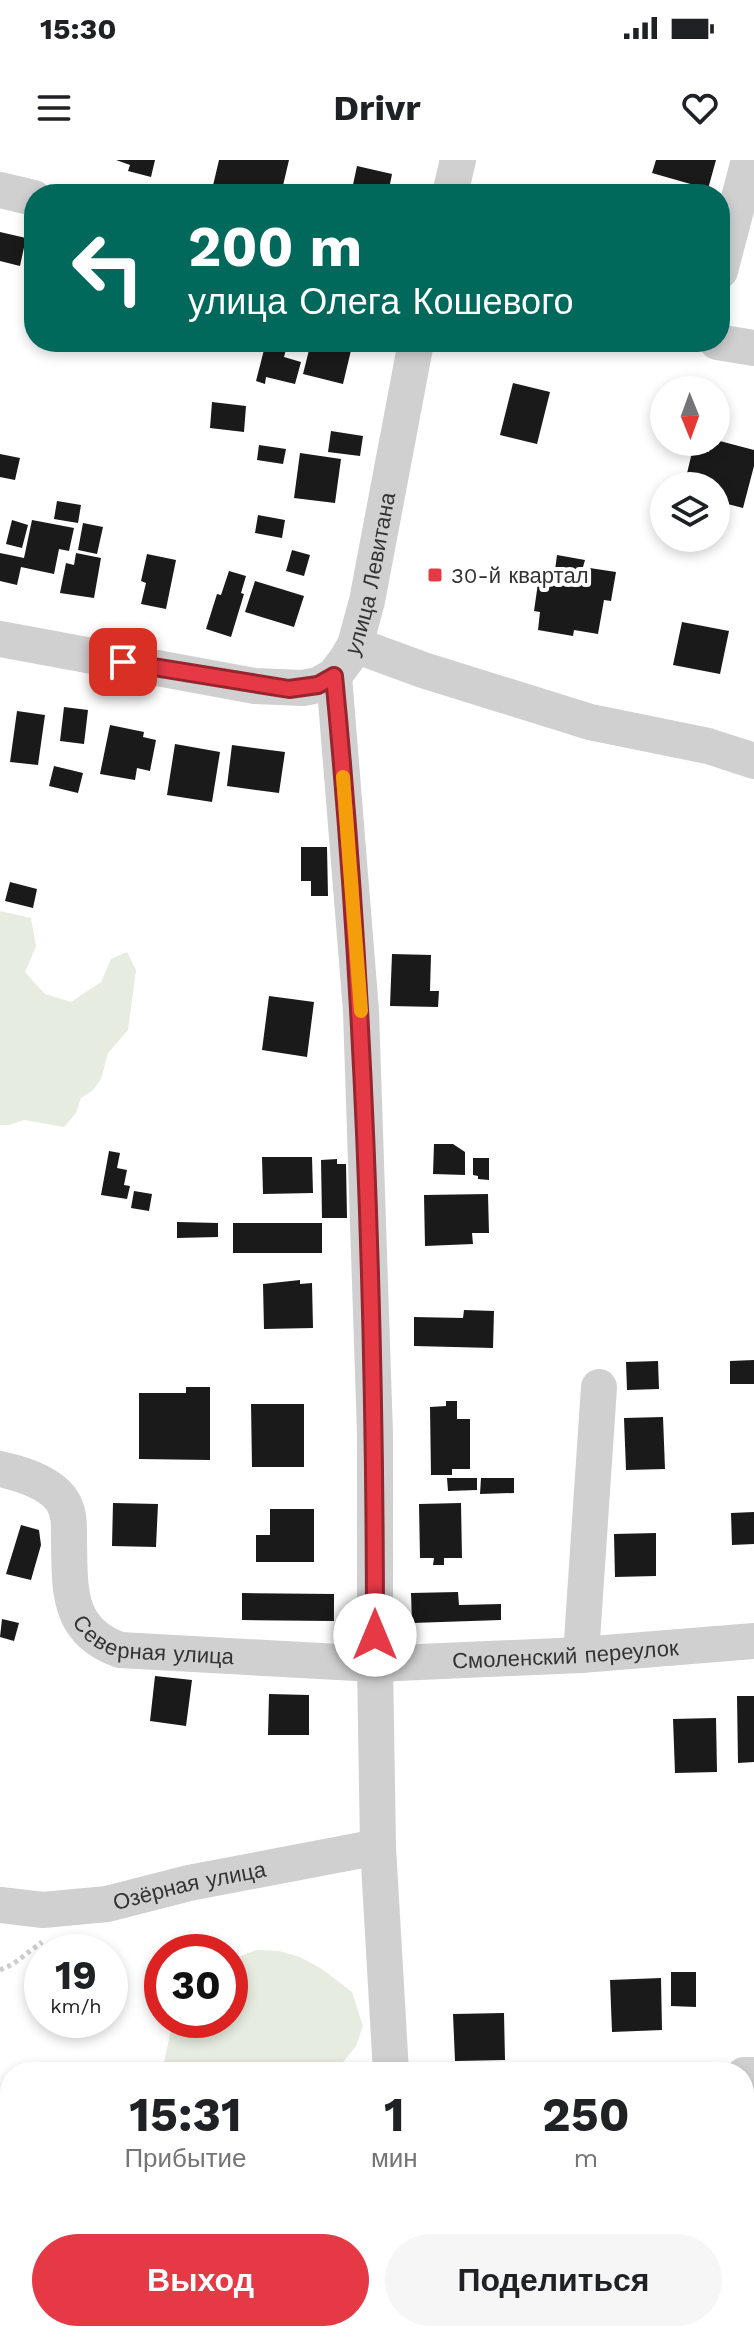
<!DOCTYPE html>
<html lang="ru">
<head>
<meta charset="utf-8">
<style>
	body { margin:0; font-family:"Work Sans",sans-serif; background:#f6f6f6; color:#202124; height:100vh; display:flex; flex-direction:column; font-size:30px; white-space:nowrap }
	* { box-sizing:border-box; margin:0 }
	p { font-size:26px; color:#757577 }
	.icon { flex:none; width:44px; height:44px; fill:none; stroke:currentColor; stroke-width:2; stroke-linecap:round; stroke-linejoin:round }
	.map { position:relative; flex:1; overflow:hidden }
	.details { position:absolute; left:0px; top:1902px; width:754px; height:280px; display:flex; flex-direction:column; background:#fff; border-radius:32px 32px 0 0; box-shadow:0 4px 12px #0003 }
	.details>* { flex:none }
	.guide { position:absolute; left:24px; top:24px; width:706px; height:168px; border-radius:32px; box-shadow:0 4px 12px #0003; background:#00695c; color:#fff; overflow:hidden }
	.needle { width:52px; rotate:179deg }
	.buttons { position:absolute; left:650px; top:216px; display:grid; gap:16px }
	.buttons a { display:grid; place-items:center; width:80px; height:80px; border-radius:50%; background:#fff; box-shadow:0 4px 12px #0003; font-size:40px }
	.speed { position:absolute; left:24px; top:1774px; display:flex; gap:16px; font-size:40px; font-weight:700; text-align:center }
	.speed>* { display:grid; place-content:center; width:104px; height:104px; border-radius:50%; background:#fff; box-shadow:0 4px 12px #0003; line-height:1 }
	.speed small { font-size:20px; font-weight:400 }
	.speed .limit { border:12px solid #d22; background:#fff; color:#111 }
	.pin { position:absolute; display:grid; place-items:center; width:68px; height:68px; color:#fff; margin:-34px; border-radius:16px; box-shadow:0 4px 12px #0006 }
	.me { position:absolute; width:88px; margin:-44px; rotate:0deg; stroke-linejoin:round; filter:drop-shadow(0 0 6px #0008) }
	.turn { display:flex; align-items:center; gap:28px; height:168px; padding:0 32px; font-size:36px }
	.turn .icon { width:104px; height:104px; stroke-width:2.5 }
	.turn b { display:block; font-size:56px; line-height:68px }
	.eta { display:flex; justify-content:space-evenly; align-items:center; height:136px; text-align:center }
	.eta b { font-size:48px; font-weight:700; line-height:56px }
	.button { display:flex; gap:16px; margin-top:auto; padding:16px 32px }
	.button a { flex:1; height:92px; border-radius:48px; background:#e63946; color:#fff; font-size:32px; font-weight:700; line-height:92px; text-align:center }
	.button a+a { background:#f6f6f6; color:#202124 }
	.status { display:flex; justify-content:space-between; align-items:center; height:56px; padding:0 40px; background:#fff; direction:ltr }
	.status svg { height:22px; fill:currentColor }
	header { display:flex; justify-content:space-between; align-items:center; height:104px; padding:0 32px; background:#fff; font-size:36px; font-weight:700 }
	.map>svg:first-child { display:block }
	.green { fill:#e6ecdf }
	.building { fill:#1a1a1a }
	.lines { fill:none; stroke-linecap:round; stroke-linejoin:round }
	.path { stroke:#cdcdcd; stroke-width:5; stroke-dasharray:4 4; stroke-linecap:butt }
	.minor { stroke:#d0d0d0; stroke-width:36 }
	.route-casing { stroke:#96252e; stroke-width:20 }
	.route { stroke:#e63946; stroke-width:14 }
	.slow { stroke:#f59e0b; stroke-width:14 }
	.poi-dot { fill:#e63946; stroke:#fff; stroke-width:3 }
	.labels { text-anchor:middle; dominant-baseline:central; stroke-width:8; stroke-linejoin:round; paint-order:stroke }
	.street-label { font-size:22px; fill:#333; stroke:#fff }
	.poi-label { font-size:22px; fill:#333; stroke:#fff; text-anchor:start }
</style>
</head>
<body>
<div class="status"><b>15:30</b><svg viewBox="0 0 49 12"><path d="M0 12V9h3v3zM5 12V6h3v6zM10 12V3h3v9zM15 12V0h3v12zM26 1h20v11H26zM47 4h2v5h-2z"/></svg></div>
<header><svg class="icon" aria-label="menu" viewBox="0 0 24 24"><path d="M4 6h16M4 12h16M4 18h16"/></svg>Drivr<svg class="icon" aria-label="heart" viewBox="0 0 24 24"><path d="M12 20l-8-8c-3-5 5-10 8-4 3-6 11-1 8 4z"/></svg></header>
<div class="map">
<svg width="754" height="2182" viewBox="0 0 754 2182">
	<rect width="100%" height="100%" fill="#fff"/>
	<path class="green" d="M 0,751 L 31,758 L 36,786 L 25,812 L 45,834 L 71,842 L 101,822 L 111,799 L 127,792 L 136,810 L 128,870 L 108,893 L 101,919 L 92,931 L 81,938 L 76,953 L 64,967 L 24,960 L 9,965 L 0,965 Z
		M 257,1790 L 279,1791 L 300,1797 L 322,1809 L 352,1832 L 363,1866 L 356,1886 L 335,1912 L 162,1912 L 173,1860 L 230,1860 L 230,1800 Z"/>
	<path class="building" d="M 116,0 L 155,0 L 151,17 L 128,11 L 130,5 Z
		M 219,0 L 289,0 L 281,34 L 252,29 L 251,34 L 211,34 Z
		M 656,0 L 716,0 L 708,29 L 652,13 Z
		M 357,6 L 392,14 L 388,34 L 351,34 Z
		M 570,24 L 608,33 L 608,34 L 567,34 Z
		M 0,72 L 26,78 L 20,106 L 0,101 Z
		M 266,182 L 288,182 L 284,197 L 301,202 L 295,224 L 266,217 L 265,224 L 256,221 Z
		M 311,182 L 353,182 L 343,224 L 303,214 Z
		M 513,223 L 550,232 L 537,284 L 500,275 Z
		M 212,242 L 246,246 L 244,272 L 210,268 Z
		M 331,271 L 363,276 L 360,296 L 328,292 Z
		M 716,280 L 754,290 L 754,306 L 743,348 L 716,341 L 716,326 L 684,326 L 693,288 L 709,292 L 711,282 Z
		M 259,285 L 286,289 L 283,304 L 257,300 Z
		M 300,293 L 341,299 L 335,343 L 294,338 Z
		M 0,294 L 20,298 L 15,320 L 0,317 Z
		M 57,341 L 81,345 L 78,363 L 54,359 Z
		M 258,355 L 285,360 L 282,378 L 255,373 Z
		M 12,360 L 28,365 L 22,388 L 6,384 Z
		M 32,360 L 74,368 L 69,391 L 59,389 L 54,414 L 21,407 L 17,425 L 0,421 L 0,393 L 24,398 Z
		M 83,363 L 103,367 L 97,394 L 78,390 Z
		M 292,390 L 310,395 L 304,416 L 286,411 Z
		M 76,393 L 101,398 L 94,438 L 60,433 L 66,403 L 74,405 Z
		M 147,394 L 176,400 L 166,449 L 141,444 L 146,423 L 141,421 Z
		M 557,395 L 585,400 L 583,407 L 616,412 L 611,441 L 604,440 L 598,474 L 574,470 L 573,476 L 538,470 L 540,452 L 534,451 L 539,416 L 554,418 Z
		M 229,411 L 246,416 L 241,433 L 244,434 L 231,477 L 206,469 L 217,434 L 221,435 Z
		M 255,421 L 304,436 L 294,467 L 245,452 Z
		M 682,462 L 729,471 L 720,514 L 673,505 Z
		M 64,547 L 88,550 L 84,584 L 60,581 Z
		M 17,551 L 45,555 L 38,605 L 10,602 Z
		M 110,565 L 144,572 L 143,577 L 156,580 L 150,611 L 137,608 L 135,620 L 100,614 Z
		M 175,584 L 220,592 L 212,642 L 167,635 Z
		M 232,585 L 285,592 L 279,633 L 227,626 Z
		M 54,606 L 83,613 L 78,633 L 49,626 Z
		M 301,687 L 327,687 L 328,736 L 311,736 L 311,721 L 301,721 Z
		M 10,722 L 37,729 L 33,748 L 5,741 Z
		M 392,794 L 431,795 L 430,831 L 439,831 L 438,847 L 390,846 Z
		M 269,836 L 314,842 L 307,897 L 262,890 Z
		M 434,984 L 453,984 L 465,992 L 465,1015 L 433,1014 Z
		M 109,991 L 120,993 L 117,1008 L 127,1010 L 124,1025 L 130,1026 L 127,1039 L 101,1035 Z
		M 262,997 L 312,997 L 313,1033 L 263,1034 Z
		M 473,998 L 489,998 L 489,1020 L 478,1019 L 478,1016 L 473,1015 Z
		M 337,999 L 337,1004 L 346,1004 L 347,1058 L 322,1058 L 321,1000 Z
		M 134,1031 L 152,1034 L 149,1051 L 131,1048 Z
		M 488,1034 L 489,1073 L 472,1073 L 473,1084 L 425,1086 L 424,1035 Z
		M 177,1062 L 218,1063 L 218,1077 L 177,1078 Z
		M 233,1063 L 322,1063 L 322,1093 L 233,1093 Z
		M 300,1120 L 300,1124 L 312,1123 L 313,1168 L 264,1169 L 263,1124 Z
		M 464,1150 L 494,1151 L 493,1188 L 414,1186 L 414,1157 L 463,1158 Z
		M 754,1200 L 754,1224 L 730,1224 L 730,1201 Z
		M 658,1201 L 659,1229 L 627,1230 L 626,1202 Z
		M 186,1227 L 210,1227 L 210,1300 L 139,1299 L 139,1233 L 186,1233 Z
		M 446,1241 L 457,1241 L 457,1259 L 470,1259 L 470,1309 L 452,1309 L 452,1315 L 431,1315 L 430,1247 L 446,1246 Z
		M 251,1244 L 304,1244 L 304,1307 L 252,1307 Z
		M 663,1257 L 665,1309 L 626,1310 L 624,1258 Z
		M 447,1318 L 477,1318 L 477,1330 L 448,1331 Z
		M 481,1318 L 514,1318 L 514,1333 L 480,1334 Z
		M 113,1343 L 158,1344 L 156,1387 L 112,1386 Z
		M 461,1343 L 462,1398 L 444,1398 L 444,1405 L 433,1405 L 434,1398 L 420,1398 L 419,1344 Z
		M 270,1349 L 314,1349 L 314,1402 L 256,1402 L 256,1375 L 270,1375 Z
		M 754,1352 L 754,1384 L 732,1385 L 731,1353 Z
		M 21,1365 L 39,1370 L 41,1385 L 31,1420 L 6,1414 Z
		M 656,1373 L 656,1416 L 615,1417 L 614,1374 Z
		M 458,1432 L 459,1445 L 501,1444 L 501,1460 L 412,1463 L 411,1433 Z
		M 242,1433 L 334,1434 L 334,1461 L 242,1460 Z
		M 2,1459 L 19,1463 L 14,1481 L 0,1477 Z
		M 155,1516 L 192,1520 L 186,1566 L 150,1561 Z
		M 269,1534 L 309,1535 L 309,1575 L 268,1575 Z
		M 737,1536 L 754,1536 L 754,1602 L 738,1603 Z
		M 716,1558 L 717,1612 L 675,1613 L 673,1559 Z
		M 671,1812 L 696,1812 L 696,1847 L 671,1846 Z
		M 661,1818 L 662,1870 L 612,1872 L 610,1820 Z
		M 504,1853 L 505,1900 L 455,1901 L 453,1854 Z
		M 176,2172 L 190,2172 L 213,2182 L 171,2182 Z
		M 238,2172 L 360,2172 L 362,2182 L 324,2182 L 305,2175 L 302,2182 L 234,2182 Z"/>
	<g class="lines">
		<path class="path" d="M 0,1810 L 13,1804 L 42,1782"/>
		<g class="minor">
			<path d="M 0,30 L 34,38"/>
			<path d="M 450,34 L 458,0"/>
			<path d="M 720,111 L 749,0"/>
			<path d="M 717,182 L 754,188"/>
			<path id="s1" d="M 0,479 L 255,526 L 303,528 L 318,525 L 334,516 L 346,500 L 355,485 L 367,441 L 416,182"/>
			<path d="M 355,485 L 423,510 L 590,562 L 708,586 L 754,601"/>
			<path d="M 334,516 L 361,851 L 375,1274 L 375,1504 L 378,1687 L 391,1912"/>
			<path id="s2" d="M 0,1309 C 19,1313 49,1322 61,1339 C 70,1351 69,1366 69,1381 C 70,1428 66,1471 120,1490 L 375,1504 L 581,1495 L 754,1481"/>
			<path d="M 581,1495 L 599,1227"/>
			<path id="s3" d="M 0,1745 L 43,1750 L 107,1744 L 189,1723 L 378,1687"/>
			<path d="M 744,1915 L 754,1915"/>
			<path d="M 471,2172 L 482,2182"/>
		</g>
	</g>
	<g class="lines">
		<g class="route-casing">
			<path id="route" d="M 123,502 L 289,529 L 318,525 L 334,516 C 365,835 375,1155 375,1475"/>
		</g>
		<use href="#route" class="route"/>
		<path class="slow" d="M 343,617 L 361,851"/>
	</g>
	<rect class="poi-dot" x="427" y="407" width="16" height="16" rx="4"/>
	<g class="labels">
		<g class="street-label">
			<text stroke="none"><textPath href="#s1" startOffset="452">улица Левитана</textPath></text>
			<text stroke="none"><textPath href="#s2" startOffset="274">Северная улица</textPath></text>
			<text stroke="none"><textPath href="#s2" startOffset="690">Смоленский переулок</textPath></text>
			<text stroke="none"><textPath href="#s3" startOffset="192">Озёрная улица</textPath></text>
		</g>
		<g class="poi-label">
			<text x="451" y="415">30-й квартал</text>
		</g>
	</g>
</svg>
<div class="buttons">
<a><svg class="needle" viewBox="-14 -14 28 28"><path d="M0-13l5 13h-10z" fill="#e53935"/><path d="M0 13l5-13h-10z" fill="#757577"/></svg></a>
<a><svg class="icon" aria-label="layers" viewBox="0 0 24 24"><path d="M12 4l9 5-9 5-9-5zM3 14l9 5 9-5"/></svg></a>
</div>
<div class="speed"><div>19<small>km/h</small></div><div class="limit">30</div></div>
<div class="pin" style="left:123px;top:502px;background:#d93025"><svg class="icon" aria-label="arrive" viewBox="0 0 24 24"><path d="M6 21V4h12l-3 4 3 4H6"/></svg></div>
<svg class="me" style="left:375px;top:1475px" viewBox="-20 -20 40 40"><circle r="19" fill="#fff"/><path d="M0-13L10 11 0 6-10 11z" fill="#e63946"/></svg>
<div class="guide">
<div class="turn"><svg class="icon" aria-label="left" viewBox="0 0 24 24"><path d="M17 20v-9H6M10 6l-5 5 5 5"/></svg><div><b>200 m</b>улица Олега Кошевого</div></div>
</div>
<section class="details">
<div class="eta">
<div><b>15:31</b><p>Прибытие</p></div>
<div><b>1</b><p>мин</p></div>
<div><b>250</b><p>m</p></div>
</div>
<div class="button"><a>Выход</a><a>Поделиться</a></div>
</section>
</div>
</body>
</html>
